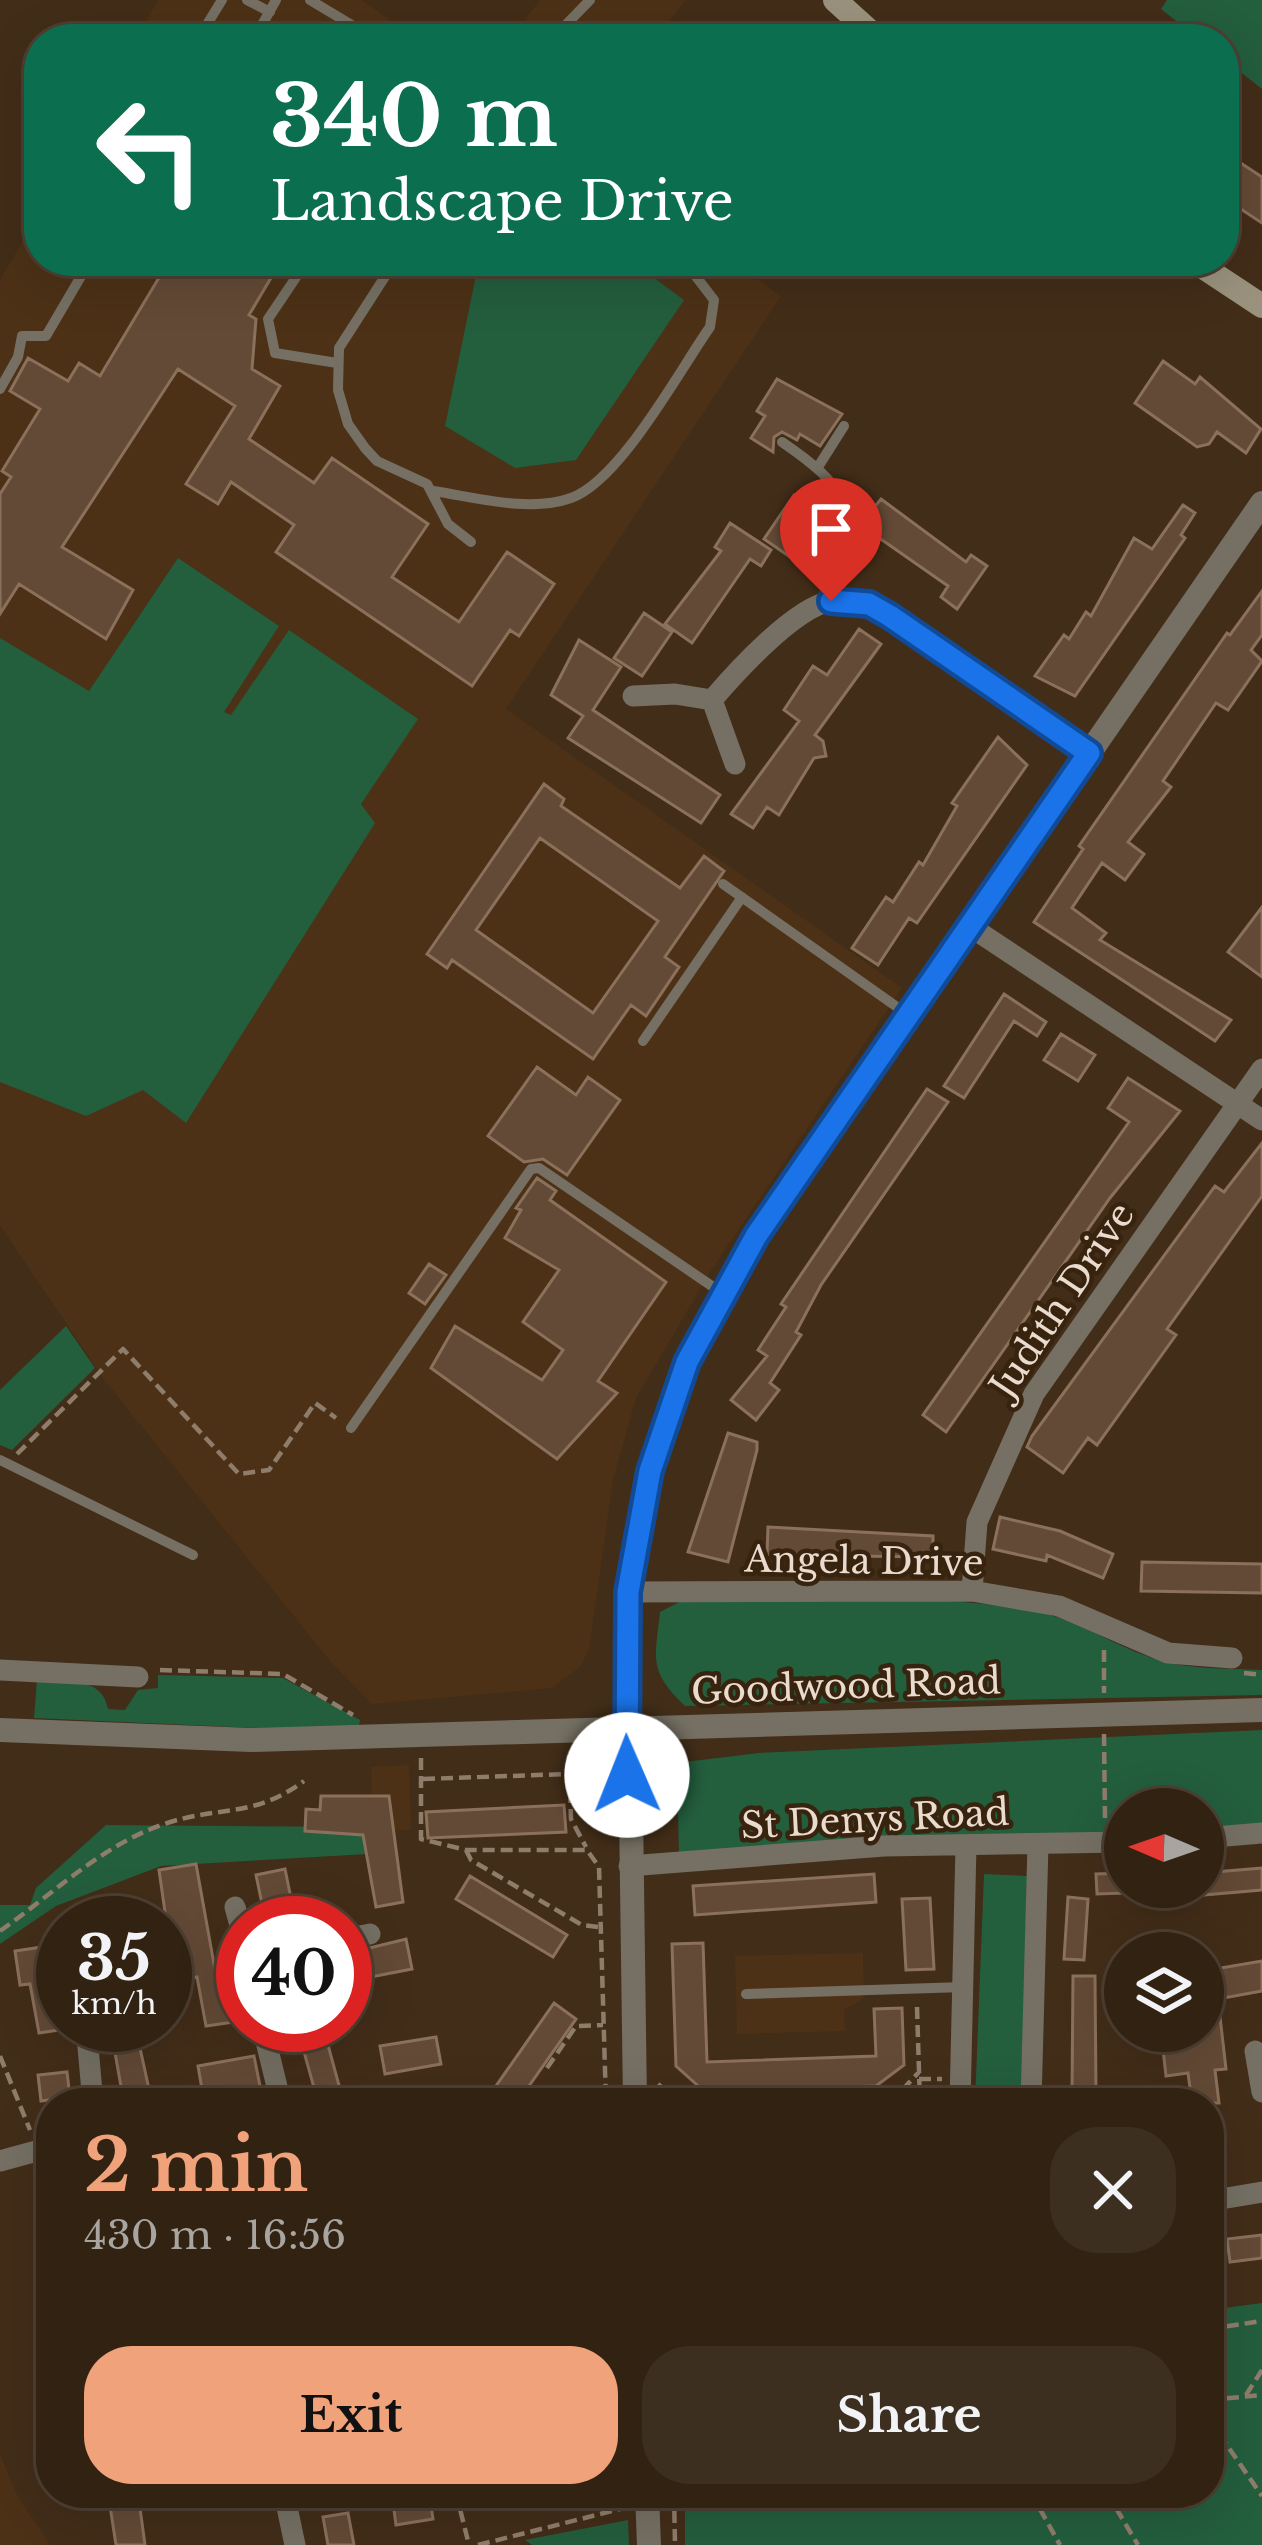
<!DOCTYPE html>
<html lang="en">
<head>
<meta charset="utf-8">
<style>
	body { margin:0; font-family:"Libre Baskerville",serif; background:#3d2f20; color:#f1f3f6; height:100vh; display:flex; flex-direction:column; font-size:45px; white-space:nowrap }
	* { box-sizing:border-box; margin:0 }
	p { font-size:39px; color:#a8a49f }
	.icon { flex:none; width:66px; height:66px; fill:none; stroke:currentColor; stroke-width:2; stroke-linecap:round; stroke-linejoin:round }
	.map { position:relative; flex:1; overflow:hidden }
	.details { position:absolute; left:36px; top:2088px; width:1188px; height:420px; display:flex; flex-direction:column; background:#322212; border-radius:48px; box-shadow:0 12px 48px #0002,0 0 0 3px #4d3f32 }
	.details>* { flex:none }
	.guide { position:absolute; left:24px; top:24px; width:1215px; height:252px; border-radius:48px; box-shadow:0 12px 48px #0002,0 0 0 3px #4d3f32; background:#0b6e4f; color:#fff; overflow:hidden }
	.needle { width:78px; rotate:272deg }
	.controls { position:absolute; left:1104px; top:1788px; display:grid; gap:24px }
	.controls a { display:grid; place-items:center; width:120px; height:120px; border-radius:50%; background:#322212; box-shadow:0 12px 48px #0002,0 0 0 3px #4d3f32; font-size:60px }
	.speed { position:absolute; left:36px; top:1896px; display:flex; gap:24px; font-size:60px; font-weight:700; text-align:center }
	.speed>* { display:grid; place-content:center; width:156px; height:156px; border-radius:50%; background:#322212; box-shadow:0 12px 48px #0002,0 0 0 3px #4d3f32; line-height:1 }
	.speed small { font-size:30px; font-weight:400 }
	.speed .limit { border:18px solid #d22; background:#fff; color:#111 }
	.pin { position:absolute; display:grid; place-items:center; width:102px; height:102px; color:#fff; margin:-123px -51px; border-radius:50% 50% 50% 0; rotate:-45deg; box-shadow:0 0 12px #0007 }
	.pin .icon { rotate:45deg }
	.me { position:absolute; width:132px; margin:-66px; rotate:359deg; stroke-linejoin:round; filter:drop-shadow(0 0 9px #0008) }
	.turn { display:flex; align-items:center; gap:42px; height:252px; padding:0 48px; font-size:54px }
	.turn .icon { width:156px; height:156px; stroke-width:2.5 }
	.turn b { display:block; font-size:84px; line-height:102px }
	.round { display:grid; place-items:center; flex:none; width:126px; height:126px; border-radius:48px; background:#3d2f20 }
	.head { display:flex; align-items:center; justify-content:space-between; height:204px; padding:0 48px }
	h1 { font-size:72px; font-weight:700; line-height:90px; color:#f0a27a }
	.action { display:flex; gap:24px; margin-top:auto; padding:24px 48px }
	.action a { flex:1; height:138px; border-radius:48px; background:#f0a27a; color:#111; font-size:48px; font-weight:700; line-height:138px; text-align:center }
	.action a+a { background:#3d2f20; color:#f1f3f6 }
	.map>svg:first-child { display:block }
	.built { fill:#4c3116 }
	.green { fill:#235e3d }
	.building { fill:#634a36; stroke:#8b705b; stroke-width:3; fill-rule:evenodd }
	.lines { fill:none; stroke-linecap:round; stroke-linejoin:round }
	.path { stroke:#8f7d6c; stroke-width:4.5; stroke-dasharray:12 6; stroke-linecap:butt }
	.service { stroke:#757063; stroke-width:10 }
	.minor { stroke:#757063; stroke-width:21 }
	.tertiary { stroke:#757063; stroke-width:24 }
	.secondary { stroke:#9a927d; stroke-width:24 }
	.route-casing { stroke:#114b97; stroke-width:30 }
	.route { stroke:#1a73e8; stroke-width:21 }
	.labels { text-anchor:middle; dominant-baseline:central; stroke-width:9; stroke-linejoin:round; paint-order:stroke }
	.street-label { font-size:36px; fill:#eadbcf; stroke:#38230e }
</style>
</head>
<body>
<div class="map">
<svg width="1262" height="2545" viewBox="0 0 1262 2545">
	<rect width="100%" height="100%" fill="#422d18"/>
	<path class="built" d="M 158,0 L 361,0 L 417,39 L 136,39 Z
		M 540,0 L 686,0 L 654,39 L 510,39 Z
		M 39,214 L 39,261 L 732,261 L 781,296 L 506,709 L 902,988 L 712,1269 L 636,1398 L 613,1480 L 589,1649 L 580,1667 L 552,1688 L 372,1704 L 330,1661 L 103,1378 L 0,1225 L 0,280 Z
		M 409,1765 L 411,1830 L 373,1831 L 371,1767 Z
		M 863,1953 L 864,1998 L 844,2010 L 845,2031 L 737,2034 L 735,1956 Z
		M 0,2454 L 18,2497 L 50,2545 L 0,2545 Z"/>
	<path class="green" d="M 1167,0 L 1262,0 L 1262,89 L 1224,59 L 1224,39 L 1199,39 L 1161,9 Z
		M 479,261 L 631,261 L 684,300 L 576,460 L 515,468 L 445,426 Z
		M 178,558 L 279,626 L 224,712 L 231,715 L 289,630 L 418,719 L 361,804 L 375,823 L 186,1123 L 143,1090 L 86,1116 L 0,1082 L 0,638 L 89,691 Z
		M 66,1326 L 95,1368 L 12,1450 L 0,1445 L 0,1390 Z
		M 683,1600 C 795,1601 913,1592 1024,1609 C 1072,1616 1108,1643 1152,1658 C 1187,1670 1226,1668 1262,1670 L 1262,1695 L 685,1706 C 648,1670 655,1660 660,1612 Z
		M 158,1675 L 283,1678 L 360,1720 L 359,1726 L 276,1729 L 34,1718 L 37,1680 C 64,1682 102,1675 108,1709 L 125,1710 L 138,1690 L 158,1688 Z
		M 1262,1730 L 1262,1823 L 1203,1829 L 1203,1809 L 1125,1809 L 1125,1832 L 679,1852 L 677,1776 L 684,1762 L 759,1753 Z
		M 106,1825 L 369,1827 L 368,1854 L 161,1866 L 56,1906 L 0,1944 L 0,1905 L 30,1905 L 36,1888 Z
		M 984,1874 L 1027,1876 L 1022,2103 L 975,2103 Z
		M 1262,2303 L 1262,2545 L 685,2545 L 685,2493 L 1209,2493 L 1209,2310 Z
		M 628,2520 L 629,2545 L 532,2545 L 525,2540 Z"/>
	<path class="building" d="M 1224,152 L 1262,177 L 1262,223 L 1224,198 Z
		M 169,261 L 281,261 L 249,315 L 256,319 L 252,369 L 280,386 L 249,439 L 314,483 L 332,458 L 428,524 L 392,577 L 459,622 L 507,552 L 554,584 L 519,636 L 510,630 L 472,686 L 276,552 L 294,525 L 231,482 L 218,504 L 186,484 L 235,406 L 178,369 L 62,547 L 133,590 L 106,639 L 19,584 L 0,614 L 0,494 L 11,477 L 2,471 L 40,409 L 10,391 L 28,358 L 68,381 L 79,363 L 100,376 Z
		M 1163,361 L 1195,384 L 1200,377 L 1261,429 L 1246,453 L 1217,432 L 1209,444 L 1197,447 L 1135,403 Z
		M 777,379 L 842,414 L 820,446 L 800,434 L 797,440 L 782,432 L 774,437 L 773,452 L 751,438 L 765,416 L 757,411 Z
		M 794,495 L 823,516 L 793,559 L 764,539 Z
		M 881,499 L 966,562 L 971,555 L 987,566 L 957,609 L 941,597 L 948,586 L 875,535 L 866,548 L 850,537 Z
		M 1183,505 L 1195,513 L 1181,535 L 1185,538 L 1075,696 L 1035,676 L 1064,635 L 1069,639 L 1086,612 L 1091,616 L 1134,538 L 1152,549 Z
		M 730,523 L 771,550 L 761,566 L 750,559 L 692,643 L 665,624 L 721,551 L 715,547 Z
		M 1262,591 L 1262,635 L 1251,650 L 1262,661 L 1228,710 L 1216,703 L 1163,781 L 1171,787 L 1128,842 L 1144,854 L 1125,880 L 1102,863 L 1072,908 L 1106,933 L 1100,940 L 1231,1020 L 1215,1041 L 1034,922 L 1083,849 L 1079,846 L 1227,633 L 1230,635 Z
		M 644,613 L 672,632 L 642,676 L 614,658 Z
		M 859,629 L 881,644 L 815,735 L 823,741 L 826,756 L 814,758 L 779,815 L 767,807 L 753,828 L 731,814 L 799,721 L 784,710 L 813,666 L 827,675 Z
		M 579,640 L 621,667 L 593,710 L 720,795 L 701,823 L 568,738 L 583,716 L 551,695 Z
		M 998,737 L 1027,765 L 917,923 L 909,918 L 878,965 L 852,948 L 886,897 L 893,902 L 919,862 L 923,865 L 957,806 L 952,803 Z
		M 544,784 L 564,799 L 561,806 L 680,888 L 704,856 L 724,871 L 665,957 L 679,967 L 646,1016 L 631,1005 L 593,1059 L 452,960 L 447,968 L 427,954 ZM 540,838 L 658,921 L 593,1013 L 476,930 Z
		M 1262,907 L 1262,977 L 1228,952 Z
		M 1004,994 L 1046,1022 L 1037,1036 L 1014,1021 L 964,1098 L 944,1086 Z
		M 1061,1034 L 1095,1055 L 1078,1081 L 1044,1060 Z
		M 537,1067 L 576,1095 L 588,1077 L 620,1100 L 567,1175 L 543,1159 L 524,1162 L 488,1136 Z
		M 1128,1078 L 1180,1111 L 1110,1198 L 946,1432 L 923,1415 L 1129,1122 L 1108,1108 Z
		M 927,1089 L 948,1102 L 821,1285 L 796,1332 L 801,1335 L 770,1383 L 779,1390 L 756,1420 L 731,1400 L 767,1356 L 758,1350 L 786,1307 L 781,1304 Z
		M 1262,1143 L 1262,1196 L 1167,1329 L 1176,1335 L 1097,1445 L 1088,1438 L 1063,1473 L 1027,1447 L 1032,1436 L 1215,1186 L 1224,1192 Z
		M 537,1178 L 556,1191 L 550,1200 L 666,1282 L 598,1381 L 617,1393 L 557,1459 L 431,1368 L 455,1326 L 542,1380 L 563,1350 L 523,1322 L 559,1270 L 505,1238 L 521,1210 L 516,1208 Z
		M 429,1264 L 446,1275 L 425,1304 L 409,1293 Z
		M 728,1433 L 757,1442 L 757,1450 L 728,1562 L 688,1552 Z
		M 1000,1517 L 1060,1531 L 1113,1554 L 1103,1578 L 1047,1555 L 1046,1561 L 993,1549 Z
		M 768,1527 L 933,1536 L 933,1557 L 767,1555 Z
		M 1142,1562 L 1262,1564 L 1262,1593 L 1141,1591 Z
		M 321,1796 L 389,1796 L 403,1902 L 376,1907 L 363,1835 L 305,1831 L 306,1809 L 320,1810 Z
		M 564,1805 L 566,1832 L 428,1838 L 426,1812 Z
		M 196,1864 L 219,1992 L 228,1991 L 234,2022 L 206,2026 L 197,1977 L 187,1979 L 180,1931 L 168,1933 L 159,1870 Z
		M 1262,1868 L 1262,1890 L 1203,1895 L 1203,1873 Z
		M 285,1869 L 296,1923 L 266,1923 L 256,1875 Z
		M 1125,1873 L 1125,1893 L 1097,1894 L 1096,1874 Z
		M 874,1874 L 876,1902 L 695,1915 L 693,1886 Z
		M 470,1876 L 567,1935 L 553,1957 L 456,1899 Z
		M 1068,1897 L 1088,1899 L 1084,1960 L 1064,1959 Z
		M 930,1898 L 934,1969 L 906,1970 L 902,1899 Z
		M 406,1939 L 412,1969 L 345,1982 L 345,1954 Z
		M 703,1943 L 707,2062 L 876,2056 L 874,2009 L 902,2008 L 904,2065 L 876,2086 L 705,2092 L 676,2066 L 672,1944 Z
		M 42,1947 L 49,1996 L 60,1994 L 66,2029 L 39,2033 L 30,1984 L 20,1985 L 15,1951 Z
		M 1262,1961 L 1262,1991 L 1218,1999 L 1226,2069 L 1215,2070 L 1219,2103 L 1192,2103 L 1188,2073 L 1166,2076 L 1161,2031 L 1203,2031 L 1203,1971 Z
		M 1073,1976 L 1095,1976 L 1096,2093 L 1072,2093 Z
		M 554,2003 L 576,2019 L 517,2103 L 499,2103 L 489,2096 Z
		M 110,2025 L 135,2025 L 152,2103 L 124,2103 Z
		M 325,2034 L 340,2089 L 316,2095 L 301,2041 Z
		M 436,2037 L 441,2064 L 385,2074 L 380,2046 Z
		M 254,2056 L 261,2091 L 204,2101 L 198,2066 Z
		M 67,2072 L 70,2097 L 41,2101 L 38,2075 Z
		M 1262,2235 L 1262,2258 L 1230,2262 L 1227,2239 Z
		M 108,2493 L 138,2493 L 145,2545 L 116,2545 Z
		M 406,2493 L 429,2493 L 433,2519 L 396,2525 L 392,2495 Z
		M 348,2513 L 354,2545 L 328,2545 L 323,2517 Z"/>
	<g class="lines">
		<path class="path" d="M 17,1454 L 123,1349 L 239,1474 L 269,1470 L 315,1403 L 336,1418
			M 1104,1650 L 1104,1693
			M 160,1670 L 283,1674 L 353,1715
			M 1244,1673 L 1262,1675
			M 1104,1734 L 1105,1819
			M 569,1755 L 571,1819 L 586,1847
			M 421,1758 L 421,1839 L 466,1850 L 587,1850 L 599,1867 L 606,2103
			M 423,1779 L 567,1774
			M 466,1850 L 471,1860 L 582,1925 L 598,1927
			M 0,1931 C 53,1894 102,1845 164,1824 C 220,1805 252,1819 304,1781
			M 917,2007 L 920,2103
			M 0,2056 L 30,2130
			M 547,2068 L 576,2026 L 603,2025
			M 919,2079 L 942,2079
			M 658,2084 L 679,2103
			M 890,2103 L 919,2072
			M 41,2170 L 51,2223
			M 1209,2329 L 1262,2321
			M 1246,2395 L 1262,2370
			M 1209,2400 L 1262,2395
			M 1209,2419 L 1262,2496
			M 456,2493 L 469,2545
			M 617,2493 L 618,2509
			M 674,2493 L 675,2545
			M 1031,2493 L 1060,2545
			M 1107,2493 L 1138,2545
			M 478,2545 L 624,2508"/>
		<path class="service" d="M 247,0 L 270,12
			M 310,0 L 375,39
			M 198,39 L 222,0
			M 254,39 L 276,0
			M 552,39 L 590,0
			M 307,261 L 268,319 L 275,353 L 337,363
			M 395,261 L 339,348 L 338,390 L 348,424 L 365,448 L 377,461 L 427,484 L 448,524 L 471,542
			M 0,389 L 18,357 L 22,336 L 46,336 L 90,261
			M 782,442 C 874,505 836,510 831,600
			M 818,467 L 844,426
			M 433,491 C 475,497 529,513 571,498 C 620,481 679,371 710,327 L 714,300 L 684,261
			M 723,884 L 907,1014
			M 643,1041 L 742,897
			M 351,1428 L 531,1169 L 539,1168 L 722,1293
			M 0,1460 L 193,1555
			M 746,1994 L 964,1987"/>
		<path class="minor" d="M 633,696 L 675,694 L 712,700 L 735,764
			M 712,700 C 736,672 793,609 830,601 C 841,598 858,603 869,604 L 1089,753
			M 971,927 L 1262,1120
			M 972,1591 L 977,1522 L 1034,1394 L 1262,1069
			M 628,1592 L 972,1591 L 1059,1606 L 1168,1653 L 1232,1658
			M 0,1670 L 138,1677
			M 1203,1838 L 1262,1833
			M 629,1866 L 884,1846 L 1125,1842
			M 235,1907 L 243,1936
			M 345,1939 L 370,1934
			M 86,2025 L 93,2103
			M 262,2025 L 281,2103
			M 1255,2051 L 1262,2092
			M 960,2103 L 966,1845
			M 1031,2103 L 1038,1844
			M 0,2161 L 51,2147
			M 1209,2201 L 1262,2192
			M 284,2493 L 295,2545
			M 285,2499 L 324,2493"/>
		<path class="tertiary" d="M 0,1730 L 251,1740 L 1262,1710
			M 635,2103 L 628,1592 L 650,1471 L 687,1362 L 756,1236 L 1262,503
			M 647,2493 L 649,2545"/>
		<path class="secondary" d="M 835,0 L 878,39
			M 1194,261 L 1262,306"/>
	</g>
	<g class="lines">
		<g class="route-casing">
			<path id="route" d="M 627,1775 L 628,1592 L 650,1471 L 687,1362 L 756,1236 L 1089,753 L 890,616 L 869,604 L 831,601"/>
		</g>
		<use href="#route" class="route"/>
	</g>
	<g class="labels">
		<g class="street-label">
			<text transform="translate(1062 1300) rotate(-56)">Judith Drive</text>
			<text transform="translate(864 1561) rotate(1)">Angela Drive</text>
			<text transform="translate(846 1686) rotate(-2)">Goodwood Road</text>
			<text transform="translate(875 1819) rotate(-3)">St Denys Road</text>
		</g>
	</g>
</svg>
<div class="controls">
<a><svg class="needle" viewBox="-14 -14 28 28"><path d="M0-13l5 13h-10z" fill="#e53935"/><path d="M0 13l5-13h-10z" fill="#a8a49f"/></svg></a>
<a><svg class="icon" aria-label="layers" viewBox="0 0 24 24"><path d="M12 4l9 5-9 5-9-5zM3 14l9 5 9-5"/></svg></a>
</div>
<div class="speed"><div>35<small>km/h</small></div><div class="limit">40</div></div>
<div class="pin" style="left:831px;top:601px;background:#d93025"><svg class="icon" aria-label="arrive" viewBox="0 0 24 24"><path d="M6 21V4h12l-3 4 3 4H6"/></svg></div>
<svg class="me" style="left:627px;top:1775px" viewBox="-20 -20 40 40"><circle r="19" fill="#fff"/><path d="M0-13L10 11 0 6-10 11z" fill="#1a73e8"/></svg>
<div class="guide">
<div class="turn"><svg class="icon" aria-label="left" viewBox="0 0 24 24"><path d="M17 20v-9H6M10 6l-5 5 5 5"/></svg><div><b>340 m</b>Landscape Drive</div></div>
</div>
<section class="details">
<div class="head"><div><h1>2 min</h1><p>430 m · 16:56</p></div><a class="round"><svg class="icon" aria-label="close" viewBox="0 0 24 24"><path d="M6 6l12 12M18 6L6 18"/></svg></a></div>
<div class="action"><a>Exit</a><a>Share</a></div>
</section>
</div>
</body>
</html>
